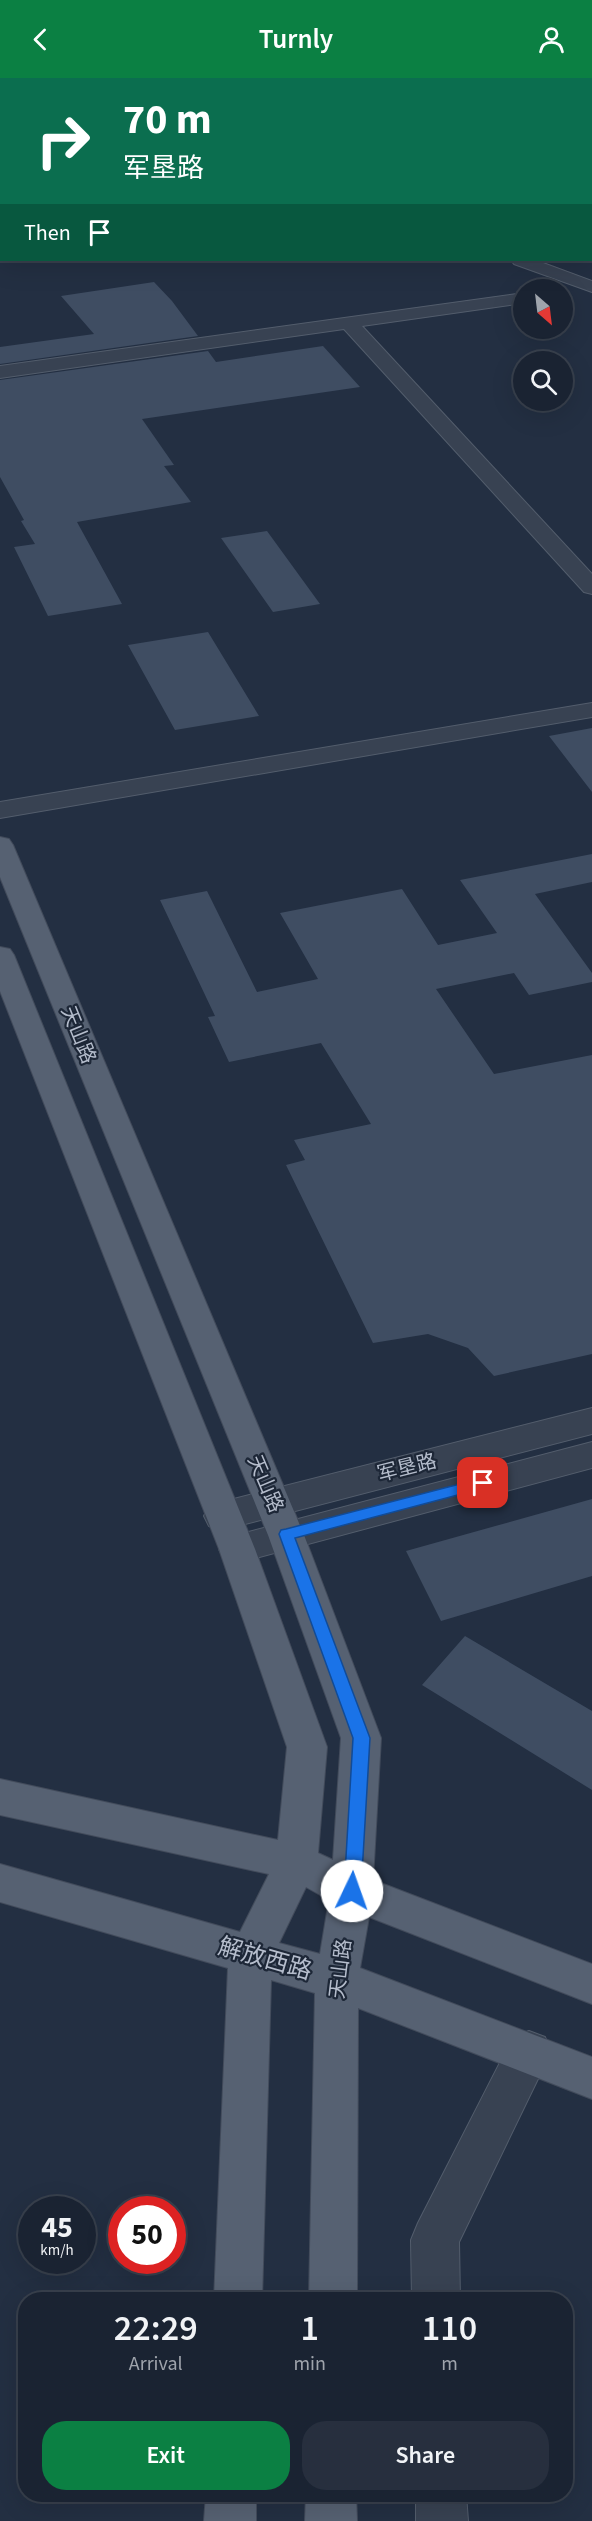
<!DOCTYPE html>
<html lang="en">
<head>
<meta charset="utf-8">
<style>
	body { margin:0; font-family:"Source Sans 3","Noto Sans SC",sans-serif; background:#272f3e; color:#f1f3f6; height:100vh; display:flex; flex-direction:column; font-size:22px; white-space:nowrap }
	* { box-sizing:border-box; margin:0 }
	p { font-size:20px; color:#9fa4ac }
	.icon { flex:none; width:33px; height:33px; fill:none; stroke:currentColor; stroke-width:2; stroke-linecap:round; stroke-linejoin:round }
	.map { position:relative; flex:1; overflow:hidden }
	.drawer { position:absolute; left:18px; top:2214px; width:555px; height:210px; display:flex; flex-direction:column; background:#1a2332; border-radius:24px; box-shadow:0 6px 24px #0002,0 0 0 2px #38404d }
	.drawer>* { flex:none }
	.banner { position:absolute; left:0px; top:0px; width:592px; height:183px; box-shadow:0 6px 24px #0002,0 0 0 2px #38404d; background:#0b6e4f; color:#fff; overflow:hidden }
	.needle { width:39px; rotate:152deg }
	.controls { position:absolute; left:513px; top:201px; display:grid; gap:12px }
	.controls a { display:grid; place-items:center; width:60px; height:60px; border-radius:50%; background:#1a2332; box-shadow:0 6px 24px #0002,0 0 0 2px #38404d; font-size:30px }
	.speed { position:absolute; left:18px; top:2118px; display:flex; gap:12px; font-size:30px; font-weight:700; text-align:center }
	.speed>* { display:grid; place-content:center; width:78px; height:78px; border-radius:50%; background:#1a2332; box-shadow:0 6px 24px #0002,0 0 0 2px #38404d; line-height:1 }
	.speed small { font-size:15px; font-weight:400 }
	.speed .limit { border:9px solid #d22; background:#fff; color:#111 }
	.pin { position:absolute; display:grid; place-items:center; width:51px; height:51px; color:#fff; margin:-26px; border-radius:12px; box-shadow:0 3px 9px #0006 }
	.me { position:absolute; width:66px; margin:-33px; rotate:3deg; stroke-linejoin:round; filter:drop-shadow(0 0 4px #0008) }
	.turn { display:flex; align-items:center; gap:21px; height:126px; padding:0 24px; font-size:27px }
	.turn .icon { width:78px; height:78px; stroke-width:2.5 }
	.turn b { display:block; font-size:42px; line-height:51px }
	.then { display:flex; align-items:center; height:57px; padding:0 24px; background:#0003; gap:12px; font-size:22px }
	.eta { display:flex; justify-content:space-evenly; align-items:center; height:102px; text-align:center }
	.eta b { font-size:36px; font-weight:600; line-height:42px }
	.action { display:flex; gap:12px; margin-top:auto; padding:12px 24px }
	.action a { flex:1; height:69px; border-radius:24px; background:#0b8043; color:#fff; font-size:24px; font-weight:600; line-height:69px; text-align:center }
	.action a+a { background:#272f3e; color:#f1f3f6 }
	header { display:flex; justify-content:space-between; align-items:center; height:78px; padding:0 24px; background:#0b8043; color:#fff; font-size:27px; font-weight:600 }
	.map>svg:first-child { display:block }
	.green { fill:#263f43 }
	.building { fill:#3f4d62 }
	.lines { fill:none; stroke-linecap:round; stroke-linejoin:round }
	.minor-casing { stroke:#535d6c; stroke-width:2 }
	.major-casing { stroke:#424b5b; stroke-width:2 }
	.minor { fill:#384252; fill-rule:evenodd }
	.major { fill:#566172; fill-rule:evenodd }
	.route { fill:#1a73e8; stroke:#114b97; stroke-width:1.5 }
	.labels { text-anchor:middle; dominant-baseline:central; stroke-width:4.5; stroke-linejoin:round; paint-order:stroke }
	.street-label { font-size:20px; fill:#b5bdcc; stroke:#1d2737 }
	.near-street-label { font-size:24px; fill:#b5bdcc; stroke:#1d2737 }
</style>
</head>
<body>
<header><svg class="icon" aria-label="back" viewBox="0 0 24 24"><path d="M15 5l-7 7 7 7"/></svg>Turnly<svg class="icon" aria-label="person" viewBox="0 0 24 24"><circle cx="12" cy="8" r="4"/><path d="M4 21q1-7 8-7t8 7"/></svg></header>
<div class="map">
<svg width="592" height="2443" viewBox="0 0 592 2443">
	<rect width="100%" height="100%" fill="#232f42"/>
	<path class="green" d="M 0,0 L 592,0 L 592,17 L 591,2 L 2,2 L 0,43 Z"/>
	<path class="building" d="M 154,204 L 172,223 L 198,258 L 0,286 L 0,269 L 94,256 L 61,218 Z
		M 323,268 L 360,309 L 142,341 L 174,387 L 164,388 L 191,424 L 77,444 L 122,526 L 48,538 L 14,469 L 35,466 L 21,443 L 24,442 L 0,399 L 0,302 L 208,273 L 216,284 Z
		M 267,453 L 320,526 L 273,534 L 221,460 Z
		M 208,554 L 259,638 L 175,652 L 128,567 Z
		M 592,650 L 592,714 L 549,658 Z
		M 592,776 L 592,804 L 535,816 L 592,895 L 592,904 L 529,917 L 514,895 L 436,911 L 494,996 L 592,977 L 592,1276 L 494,1298 L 468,1270 L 428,1256 L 373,1265 L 286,1087 L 305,1082 L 294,1062 L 371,1046 L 321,965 L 229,984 L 208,939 L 215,938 L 160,822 L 207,813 L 257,914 L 318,901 L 280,835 L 402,811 L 438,867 L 497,855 L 460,802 Z
		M 592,1421 L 592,1498 L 441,1543 L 406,1473 Z
		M 465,1558 L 592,1633 L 592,1712 L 422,1607 Z"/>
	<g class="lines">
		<g class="minor-casing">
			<path id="minor" d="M 591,144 L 592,144 L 591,155 Z
				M 511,182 L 535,182 L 592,203 L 592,214 L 514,186 Z
				M 524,215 L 524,225 L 362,248 L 592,496 L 592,516 L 584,514 L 344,251 L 0,300 L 0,288 Z
				M 592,625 L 592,639 L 0,740 L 0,724 Z
				M 592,1330 L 592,1356 L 222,1452 L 209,1448 L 204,1438 L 209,1428 L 222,1424 Z
				M 592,1364 L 592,1390 L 237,1485 L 224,1481 L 219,1471 L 224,1461 L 237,1457 Z
				M 529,1953 L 545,1959 L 551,1974 L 459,2164 L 460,2222 L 412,2222 L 411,2162 L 418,2145 L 513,1959 Z
				M 416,2416 L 466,2416 L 468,2443 L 416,2443 Z"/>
		</g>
		<g class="major-casing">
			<path id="major" d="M 591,48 L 592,48 L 592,58 L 591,58 Z
				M 0,153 L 2,153 L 2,163 L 0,163 Z
				M 0,759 L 9,761 L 13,767 L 304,1457 L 381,1660 L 373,1802 L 592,1886 L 592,1926 L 369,1839 L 360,1890 L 592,1979 L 592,2021 L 358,1930 L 357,2222 L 309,2222 L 315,1915 L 271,1902 L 262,2222 L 214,2222 L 228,1890 L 0,1824 L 0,1786 L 240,1854 L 269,1796 L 0,1737 L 0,1701 L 278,1762 L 287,1669 L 219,1471 L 0,913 L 0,869 L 10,871 L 14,877 L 255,1471 L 327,1669 L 318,1775 L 333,1782 L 341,1660 L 268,1457 L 0,799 ZM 306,1809 L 329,1822 L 320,1876 L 279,1865 Z
				M 206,2416 L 256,2416 L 256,2443 L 204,2443 Z
				M 306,2416 L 356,2416 L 357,2443 L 305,2443 Z"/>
		</g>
		<use href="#minor" class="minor"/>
		<use href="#major" class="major"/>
	</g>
	<path class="route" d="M 483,1400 L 488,1401 L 490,1405 L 488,1409 L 295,1460 L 370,1660 L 361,1813 L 358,1818 L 352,1821 L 346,1818 L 344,1813 L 353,1660 L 279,1456 L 281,1452 L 286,1451 Z"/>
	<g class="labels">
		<g class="street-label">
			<text transform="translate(78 957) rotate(68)">天山路</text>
			<text transform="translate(407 1390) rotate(-14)">军垦路</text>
			<text transform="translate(265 1406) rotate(67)">天山路</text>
			<text transform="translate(341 1891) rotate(-83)">天山路</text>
		</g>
		<g class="near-street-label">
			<text transform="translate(265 1881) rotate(16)">解放西路</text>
		</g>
	</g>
</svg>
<div class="controls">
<a><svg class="needle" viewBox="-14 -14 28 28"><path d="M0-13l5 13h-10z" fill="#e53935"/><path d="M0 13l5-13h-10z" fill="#9fa4ac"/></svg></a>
<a><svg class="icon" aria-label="search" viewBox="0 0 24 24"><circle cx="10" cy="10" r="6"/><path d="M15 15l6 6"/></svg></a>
</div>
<div class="speed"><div>45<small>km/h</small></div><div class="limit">50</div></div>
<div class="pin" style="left:483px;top:1405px;background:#d93025"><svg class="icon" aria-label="arrive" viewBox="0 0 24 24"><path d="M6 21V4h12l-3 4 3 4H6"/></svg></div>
<svg class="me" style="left:352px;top:1813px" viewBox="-20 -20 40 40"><circle r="19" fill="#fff"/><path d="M0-13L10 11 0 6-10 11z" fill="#1a73e8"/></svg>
<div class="banner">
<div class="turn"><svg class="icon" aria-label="right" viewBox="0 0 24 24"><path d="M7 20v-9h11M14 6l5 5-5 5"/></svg><div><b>70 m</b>军垦路</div></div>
<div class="then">Then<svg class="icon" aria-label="arrive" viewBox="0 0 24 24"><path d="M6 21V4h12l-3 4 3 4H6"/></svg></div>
</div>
<section class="drawer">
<div class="eta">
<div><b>22:29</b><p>Arrival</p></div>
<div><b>1</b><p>min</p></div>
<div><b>110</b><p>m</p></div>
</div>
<div class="action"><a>Exit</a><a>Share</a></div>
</section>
</div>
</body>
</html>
